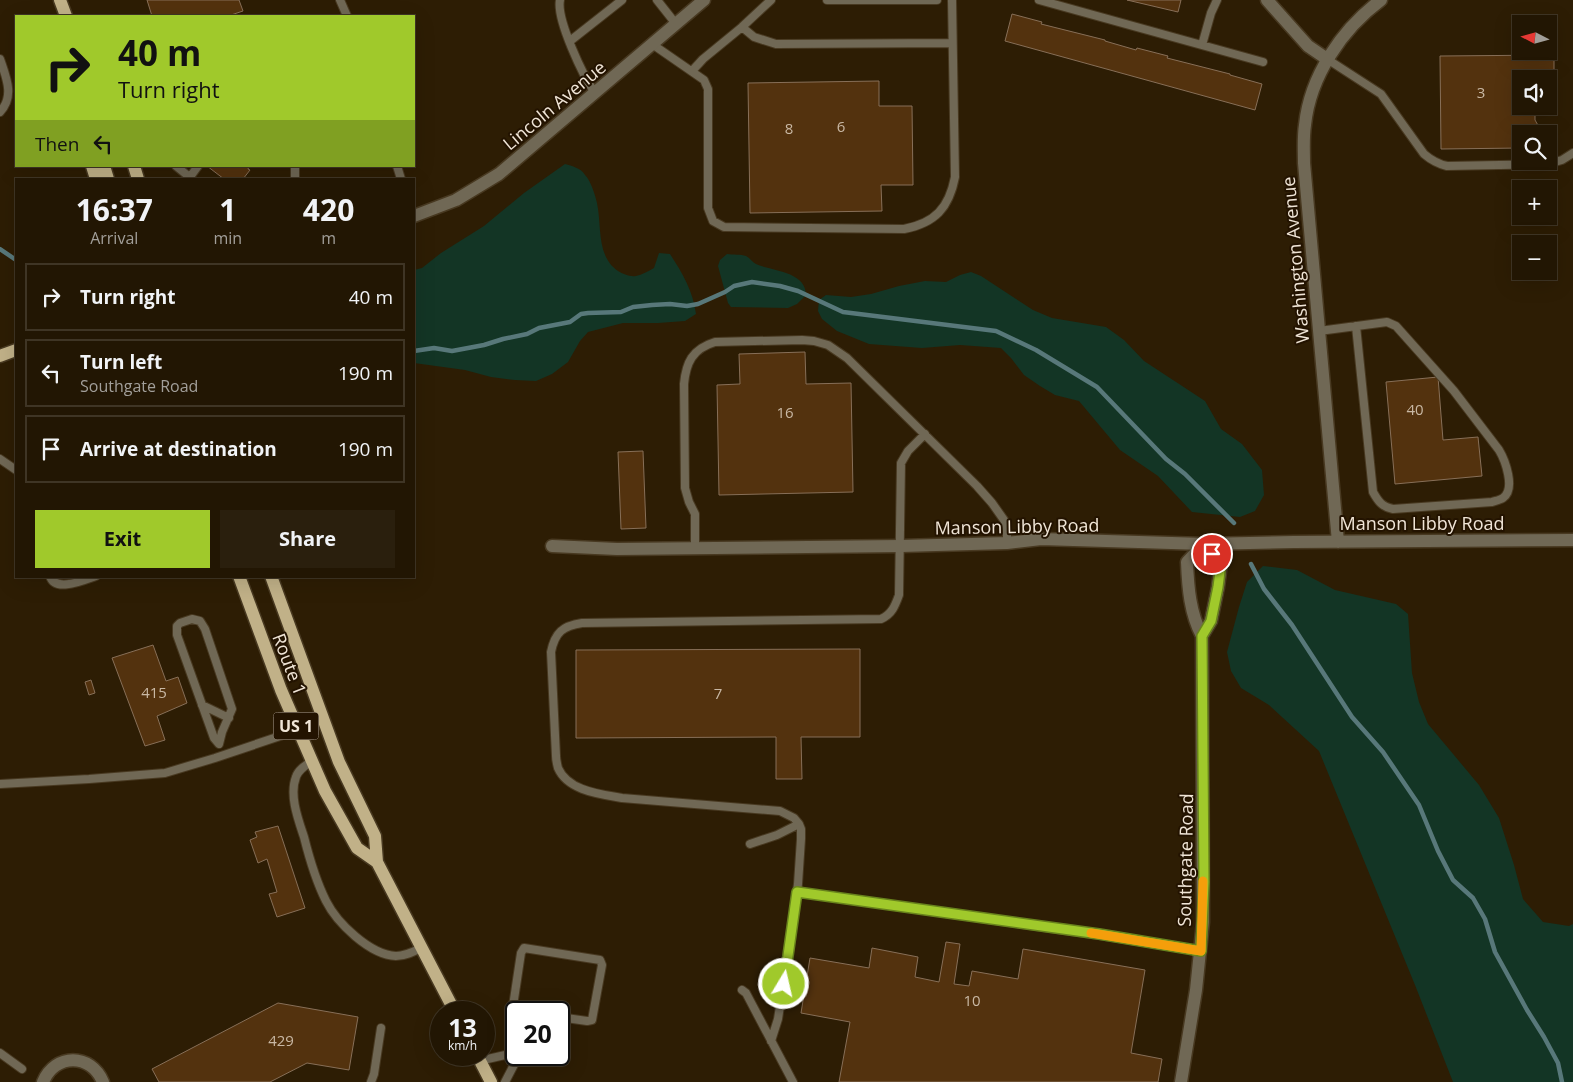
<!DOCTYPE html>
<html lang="en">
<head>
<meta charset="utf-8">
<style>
	body { margin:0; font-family:"Open Sans",sans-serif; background:#2a1f0d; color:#f1f3f6; height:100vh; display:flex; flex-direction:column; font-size:19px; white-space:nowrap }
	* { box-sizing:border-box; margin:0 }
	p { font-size:16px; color:#a29f9a }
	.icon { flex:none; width:28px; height:28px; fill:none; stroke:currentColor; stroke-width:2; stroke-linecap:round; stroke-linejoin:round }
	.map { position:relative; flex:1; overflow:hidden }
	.sheet { position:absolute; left:15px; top:178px; width:400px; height:400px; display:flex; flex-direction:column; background:#221603; border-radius:0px; box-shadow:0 5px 20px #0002,0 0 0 1px #3f3525 }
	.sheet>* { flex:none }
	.hud { position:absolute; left:15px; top:15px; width:400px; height:152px; border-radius:0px; box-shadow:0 5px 20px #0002,0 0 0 1px #3f3525; background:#a0c92b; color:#111; overflow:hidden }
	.needle { width:32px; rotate:276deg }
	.tools { position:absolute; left:1512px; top:15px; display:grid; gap:10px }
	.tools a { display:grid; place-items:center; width:45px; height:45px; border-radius:0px; background:#221603; box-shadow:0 5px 20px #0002,0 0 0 1px #3f3525; font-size:25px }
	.speed { position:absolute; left:430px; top:1001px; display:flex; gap:10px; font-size:25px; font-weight:700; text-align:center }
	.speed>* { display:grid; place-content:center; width:65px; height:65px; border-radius:50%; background:#221603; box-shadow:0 5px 20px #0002,0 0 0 1px #3f3525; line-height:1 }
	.speed small { font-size:12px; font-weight:400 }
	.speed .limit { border:2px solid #111; border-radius:8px; background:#fff; color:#111 }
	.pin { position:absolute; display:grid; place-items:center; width:42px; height:42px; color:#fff; margin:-21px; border:2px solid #fff; border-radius:50%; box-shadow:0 1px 5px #0007 }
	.me { position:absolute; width:55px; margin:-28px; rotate:9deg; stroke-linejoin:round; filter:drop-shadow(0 0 4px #0008) }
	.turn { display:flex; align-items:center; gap:18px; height:105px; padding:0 20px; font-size:22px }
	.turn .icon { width:65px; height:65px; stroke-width:2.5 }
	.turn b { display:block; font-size:35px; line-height:42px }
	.then { display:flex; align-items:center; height:48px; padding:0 20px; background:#0003; gap:10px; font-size:19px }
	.eta { display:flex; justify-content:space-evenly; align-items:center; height:85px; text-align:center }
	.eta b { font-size:30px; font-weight:700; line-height:35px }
	.action { display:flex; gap:10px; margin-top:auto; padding:10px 20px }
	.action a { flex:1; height:58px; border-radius:0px; background:#a0c92b; color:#111; font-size:20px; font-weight:700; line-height:58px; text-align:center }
	.action a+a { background:#2a1f0d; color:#f1f3f6 }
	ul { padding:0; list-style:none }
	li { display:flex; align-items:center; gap:15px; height:68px; margin:0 10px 8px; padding:0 10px; border:2px solid #3f3525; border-radius:0px }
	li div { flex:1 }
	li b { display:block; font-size:19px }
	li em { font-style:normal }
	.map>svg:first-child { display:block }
	.green { fill:#133525 }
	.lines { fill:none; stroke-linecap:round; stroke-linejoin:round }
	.stream { stroke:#58787a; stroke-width:4.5 }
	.building { fill:#53320e; stroke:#876f58 }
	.lane-casing { stroke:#483921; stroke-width:10 }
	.street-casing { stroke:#483921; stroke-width:15 }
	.primary-casing { stroke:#483921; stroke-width:15 }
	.lane { stroke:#706855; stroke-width:8 }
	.street { stroke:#706855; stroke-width:12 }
	.primary { stroke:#c1b188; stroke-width:12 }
	.route-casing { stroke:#68831c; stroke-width:12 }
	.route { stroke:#a0c92b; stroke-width:9 }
	.slow { stroke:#f59e0b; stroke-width:9 }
	.labels { text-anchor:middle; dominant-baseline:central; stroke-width:4; stroke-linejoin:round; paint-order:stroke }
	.number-label { font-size:15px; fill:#c9b8a4 }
	.shield { fill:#231300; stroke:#b2a696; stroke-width:1 }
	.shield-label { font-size:16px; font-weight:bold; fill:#f0e5d6 }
	.street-label { font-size:18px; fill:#f0e5d6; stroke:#231300 }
</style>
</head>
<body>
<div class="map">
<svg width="1573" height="1082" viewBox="0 0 1573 1082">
	<rect width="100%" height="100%" fill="#2d1d04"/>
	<path class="green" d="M 565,164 C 572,166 581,168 585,175 C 591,181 595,195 597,203 C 602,226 596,256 618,271 C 623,274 630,277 636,276 C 642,275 648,271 654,268 L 659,253 L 670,254 C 683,274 693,291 696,314 L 685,321 L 658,323 L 623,323 L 588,332 L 580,341 L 568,362 L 552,374 L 536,381 L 515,380 L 491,377 L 465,370 L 414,363 L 414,270 L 422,268 L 441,253 L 484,226 L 524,193 Z
		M 727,254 C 733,255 741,254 746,256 C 750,258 752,262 756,264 C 771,271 806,271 806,295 L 797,304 L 788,308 L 731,307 L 728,303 L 718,266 L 720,260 Z
		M 971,272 L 981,276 L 1033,310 L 1052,318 L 1106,327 L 1124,340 L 1144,361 L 1205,401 L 1221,429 L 1242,444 L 1262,470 L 1264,495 L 1255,511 L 1240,517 L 1192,512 L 1158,476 L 1120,450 L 1079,401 L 1055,395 L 1040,386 L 1024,375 L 1011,358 L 1001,348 L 960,345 L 922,348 L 869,344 L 837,331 L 822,319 L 818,311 L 819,300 L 826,295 L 851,297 L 871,294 L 899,286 L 925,281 L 946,282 L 960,275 Z
		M 1263,566 L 1297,570 L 1335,590 L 1396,604 L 1408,614 L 1412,673 L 1419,702 L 1428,724 L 1479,785 L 1499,818 L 1514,865 L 1523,899 L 1543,922 L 1569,926 L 1573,924 L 1573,1082 L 1453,1082 L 1415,985 L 1319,751 L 1269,705 L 1241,688 L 1231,671 L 1227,652 L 1239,607 L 1247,582 Z"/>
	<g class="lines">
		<path class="stream" d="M 0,249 L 16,260
			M 414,351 L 434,348 L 452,351 L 484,345 L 503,339 L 527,334 L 539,328 L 570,322 L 581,314 L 588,313 L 621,312 L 633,307 L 652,305 L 670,304 L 687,306 L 698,304 L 725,292 L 734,286 L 752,282 L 780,286 L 798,291 L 843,312 L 996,331 L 1036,350 L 1097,387 L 1166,459 L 1185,474 L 1234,523
			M 1251,564 L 1264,589 L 1292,625 L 1352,717 L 1383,752 L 1419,805 L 1438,851 L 1453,880 L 1473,898 L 1485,919 L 1495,952 L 1527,1010 L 1544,1037 L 1558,1063 L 1562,1082"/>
	</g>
	<path class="building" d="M 147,0 L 239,0 L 243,11 L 228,16 L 152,16 Z
		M 1127,0 L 1181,0 L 1178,12 Z
		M 1012,14 L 1042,22 L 1041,24 L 1105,40 L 1105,41 L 1136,50 L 1137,48 L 1168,56 L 1167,58 L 1230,74 L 1230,75 L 1262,84 L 1255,110 L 1005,41 Z
		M 1554,55 L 1554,72 L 1535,72 L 1535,79 L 1521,79 L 1521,106 L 1535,106 L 1535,120 L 1543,134 L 1521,134 L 1521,148 L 1441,149 L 1440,56 Z
		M 879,81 L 879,106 L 912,106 L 913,185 L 881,185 L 882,211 L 750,213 L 748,83 Z
		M 207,166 L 249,166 L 248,169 L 250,170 L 243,179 L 224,179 Z
		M 805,352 L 806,384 L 851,383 L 853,492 L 719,495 L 717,385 L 740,384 L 739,354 Z
		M 1438,377 L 1443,440 L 1478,437 L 1482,476 L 1395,484 L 1386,382 Z
		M 643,451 L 646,528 L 621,529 L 618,452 Z
		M 153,645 L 166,681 L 178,677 L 187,703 L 157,716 L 165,740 L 145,746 L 112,658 Z
		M 860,649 L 860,737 L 801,737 L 802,779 L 776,779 L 776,737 L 576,738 L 576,650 Z
		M 91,680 L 95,693 L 89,695 L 85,682 Z
		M 278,826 L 305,908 L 277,917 L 269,894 L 277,892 L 267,859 L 258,863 L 250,840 L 257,837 L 255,832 Z
		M 946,942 L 960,944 L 954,984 L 969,986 L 972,971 L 1018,979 L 1023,949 L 1145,970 L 1131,1053 L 1162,1059 L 1158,1082 L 839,1082 L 850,1022 L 801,1013 L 810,958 L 869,968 L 872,948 L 918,957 L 915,977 L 939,982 Z
		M 278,1003 L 358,1017 L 349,1070 L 307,1063 L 270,1082 L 159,1082 L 152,1069 Z"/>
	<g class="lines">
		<g class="lane-casing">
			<path id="lane" d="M 340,0 L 347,16
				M 560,0 C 556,19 583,76 595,93
				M 657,0 L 676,24
				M 827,0 L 937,0
				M 1039,0 L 1263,62
				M 742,27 L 754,37 L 776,44 L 952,43
				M 570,41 L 622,0
				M 652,44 L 704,80 L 708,89 L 708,208 L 713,221 L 724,227 L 904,229 C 935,223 949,208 955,177 L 952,0
				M 1202,45 L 1211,13 L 1217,0
				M 0,59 C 6,77 15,96 0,112
				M 1327,59 L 1381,94 L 1424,154 C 1431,160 1438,164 1447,166 L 1548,164 L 1562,160 L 1573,153
				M 692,71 L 703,59 L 742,27 L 771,0
				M 176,166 L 192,179
				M 295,166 L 295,179
				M 397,166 L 401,179
				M 190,177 L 198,166
				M 1319,331 L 1387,322 L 1396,326 L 1454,391 L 1499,450 C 1505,460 1516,489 1503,498 C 1500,500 1495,501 1492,502 L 1393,509 C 1382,507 1378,501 1373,492 L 1356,326
				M 0,459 L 16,470
				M 695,547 L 695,514 L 689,502 L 685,488 L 684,384 C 686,363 692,349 715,342 L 802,340 L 814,341 L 828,345 L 847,358 L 977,486 L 992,503 L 1004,520 L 1007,530 L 1007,543
				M 50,576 C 55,593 84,580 96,576
				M 192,619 L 200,621 L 205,629 L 232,709 L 222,732 L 219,744 L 214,738 L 177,635 L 177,626 L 180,623 Z
				M 202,705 L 229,718
				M 312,761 C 306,765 298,770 296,777 C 289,795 298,819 304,837 C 309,857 317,883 326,901 C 337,923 370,955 396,956 C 405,956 413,952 421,948
				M 0,784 L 89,779 L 165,773 L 215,758 L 298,730
				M 750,844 L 777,835 L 799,824
				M 797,892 L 1099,935 L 1201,951
				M 742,990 L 746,993 L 793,1082
				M 526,1012 L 517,1011 L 513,1006 L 521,953 L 524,948 L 600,960 L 602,965 L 592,1020 L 587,1021 L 559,1017
				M 771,1041 L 778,1019 L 789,948 L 798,884 L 801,839 L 801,829 L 799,824 L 794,818 L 780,811 L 622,798 C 600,794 568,791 558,768 C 557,764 556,760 556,756 L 551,652 C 555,632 563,626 582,623 L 881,619 C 892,614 895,606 899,595 L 901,463 L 908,451 L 925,434
				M 0,1053 L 22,1069
				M 479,1061 L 514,1053 L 516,1039
				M 371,1082 L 374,1074 L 381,1028
				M 505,1082 L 516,1061 L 517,1058 L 514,1053"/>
		</g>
		<g class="street-casing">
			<path id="street" d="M 1267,0 L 1308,46 L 1327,59
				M 414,216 L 456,200 L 499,174 L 704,0
				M 1338,542 L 1304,163 C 1304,151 1303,138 1305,125 C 1310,76 1342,29 1381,0
				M 552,546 L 617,549 L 901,546 L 1007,543 L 1041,539 L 1204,544 L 1294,542 L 1573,540
				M 43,1082 C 55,1053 91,1053 103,1082
				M 1181,1082 L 1196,990 L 1203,922 L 1202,636 C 1190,613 1188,588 1187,562 L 1204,544 L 1221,563 L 1218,587 L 1211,621 L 1202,636"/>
		</g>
		<g class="primary-casing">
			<path id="primary" d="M 60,0 L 66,16
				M 92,166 L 96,179
				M 104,166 L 108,179
				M 134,166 L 138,179
				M 0,356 L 16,350
				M 239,576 L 281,690 L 325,791 L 357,848 L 377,862
				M 271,576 L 339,762 L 375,836 L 377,862 L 455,1012
				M 477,1055 L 491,1082"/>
		</g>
		<use href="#lane" class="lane"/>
		<use href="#street" class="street"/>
		<use href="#primary" class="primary"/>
	</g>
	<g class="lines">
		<g class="route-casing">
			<path id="route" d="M 784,984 L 797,892 L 1099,934 L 1201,951 L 1204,882 L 1202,636 L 1211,621 L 1218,587 L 1221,563 L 1212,554"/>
		</g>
		<use href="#route" class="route"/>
		<path class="slow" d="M 1091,933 L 1201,951 L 1203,881"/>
	</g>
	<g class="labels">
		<g class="number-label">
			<text x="1481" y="92">3</text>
			<text x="841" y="126">6</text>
			<text x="789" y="128">8</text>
			<text x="1415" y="409">40</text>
			<text x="785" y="412">16</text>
			<text x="154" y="692">415</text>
			<text x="718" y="693">7</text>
			<text x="972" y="1000">10</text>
			<text x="281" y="1040">429</text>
		</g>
		<rect class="shield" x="273.5" y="712.5" width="45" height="27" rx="4"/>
		<g class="shield-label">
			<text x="296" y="726">US 1</text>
		</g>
		<g class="street-label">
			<text transform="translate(554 105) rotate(-40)">Lincoln Avenue</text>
			<text transform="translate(1295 260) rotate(-95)">Washington Avenue</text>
			<text x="1422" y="523">Manson Libby Road</text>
			<text transform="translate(1017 526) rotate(-1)">Manson Libby Road</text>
			<text transform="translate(290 664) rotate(69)">Route 1</text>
			<text transform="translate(1185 860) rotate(-89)">Southgate Road</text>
		</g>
	</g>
</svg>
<div class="tools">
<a><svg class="needle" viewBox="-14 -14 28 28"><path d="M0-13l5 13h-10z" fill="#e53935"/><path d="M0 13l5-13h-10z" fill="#a29f9a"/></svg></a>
<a><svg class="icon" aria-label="sound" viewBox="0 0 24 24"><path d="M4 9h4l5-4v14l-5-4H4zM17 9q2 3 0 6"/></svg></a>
<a><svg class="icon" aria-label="search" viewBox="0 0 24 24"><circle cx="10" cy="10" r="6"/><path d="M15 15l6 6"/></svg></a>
<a>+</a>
<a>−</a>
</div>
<div class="speed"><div>13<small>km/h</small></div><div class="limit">20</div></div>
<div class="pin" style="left:1212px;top:554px;background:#d93025"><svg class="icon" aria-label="arrive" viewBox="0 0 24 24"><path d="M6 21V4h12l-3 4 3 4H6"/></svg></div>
<svg class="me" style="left:784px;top:984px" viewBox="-20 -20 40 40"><circle r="17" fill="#a0c92b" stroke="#fff" stroke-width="3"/><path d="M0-11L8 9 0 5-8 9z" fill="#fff"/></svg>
<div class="hud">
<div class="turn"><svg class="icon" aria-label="right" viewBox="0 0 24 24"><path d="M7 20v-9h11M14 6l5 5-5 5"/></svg><div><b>40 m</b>Turn right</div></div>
<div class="then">Then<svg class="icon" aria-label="left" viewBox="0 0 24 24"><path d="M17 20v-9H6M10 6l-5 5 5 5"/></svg></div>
</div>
<section class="sheet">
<div class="eta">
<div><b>16:37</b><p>Arrival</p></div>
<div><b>1</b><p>min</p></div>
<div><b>420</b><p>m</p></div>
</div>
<ul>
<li><svg class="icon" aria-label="right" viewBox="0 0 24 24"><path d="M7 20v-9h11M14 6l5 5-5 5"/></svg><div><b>Turn right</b></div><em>40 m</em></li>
<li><svg class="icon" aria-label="left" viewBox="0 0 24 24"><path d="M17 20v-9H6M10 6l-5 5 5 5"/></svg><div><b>Turn left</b><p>Southgate Road</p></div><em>190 m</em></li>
<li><svg class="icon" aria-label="arrive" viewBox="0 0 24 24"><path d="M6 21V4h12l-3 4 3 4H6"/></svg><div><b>Arrive at destination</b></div><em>190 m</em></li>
</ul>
<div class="action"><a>Exit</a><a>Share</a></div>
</section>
</div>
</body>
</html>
